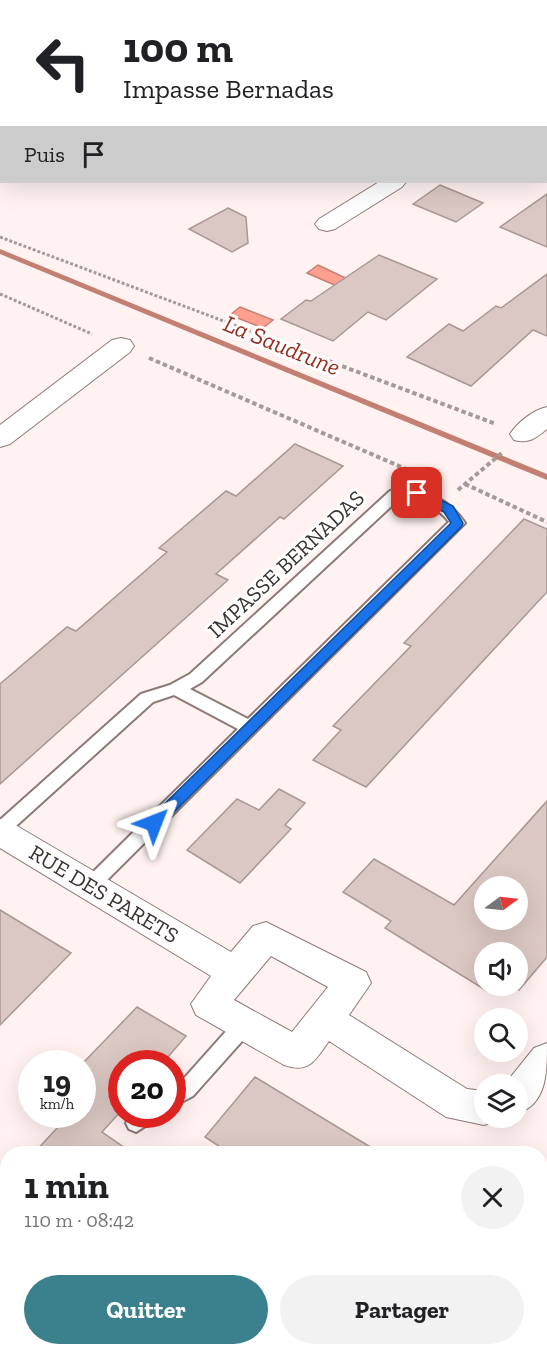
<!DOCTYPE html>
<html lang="fr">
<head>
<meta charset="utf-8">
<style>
	body { margin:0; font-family:"Zilla Slab",serif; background:#f2f2f2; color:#202124; height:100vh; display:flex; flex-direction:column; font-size:22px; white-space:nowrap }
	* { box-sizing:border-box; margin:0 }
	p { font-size:20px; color:#757577 }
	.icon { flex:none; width:33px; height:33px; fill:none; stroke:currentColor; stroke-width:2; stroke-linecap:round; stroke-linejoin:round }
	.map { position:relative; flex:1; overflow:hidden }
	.side { position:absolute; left:0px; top:1146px; width:548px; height:210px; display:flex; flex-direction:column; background:#fff; border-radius:24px 24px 0 0; box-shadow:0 6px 24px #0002 }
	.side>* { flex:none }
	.hud { position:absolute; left:0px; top:0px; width:548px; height:183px; box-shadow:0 6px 24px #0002; background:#fff; color:#202124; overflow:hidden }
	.needle { width:39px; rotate:75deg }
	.controls { position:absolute; left:474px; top:876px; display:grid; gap:12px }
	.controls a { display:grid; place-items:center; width:54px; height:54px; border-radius:50%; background:#fff; box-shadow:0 6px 24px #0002; font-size:30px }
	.speed { position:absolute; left:18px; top:1050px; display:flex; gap:12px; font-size:30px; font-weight:700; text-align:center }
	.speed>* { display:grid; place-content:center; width:78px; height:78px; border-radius:50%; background:#fff; box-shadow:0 6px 24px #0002; line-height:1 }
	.speed small { font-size:15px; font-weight:400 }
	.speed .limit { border:9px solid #d22; background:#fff; color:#111 }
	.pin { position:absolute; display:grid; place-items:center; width:51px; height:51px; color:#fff; margin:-26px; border-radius:12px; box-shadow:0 3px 9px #0006 }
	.me { position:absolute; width:66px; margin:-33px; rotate:45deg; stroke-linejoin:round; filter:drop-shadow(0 0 4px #0008) }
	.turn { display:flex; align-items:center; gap:21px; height:126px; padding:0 24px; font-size:27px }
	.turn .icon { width:78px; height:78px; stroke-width:2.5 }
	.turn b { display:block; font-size:42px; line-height:51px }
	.then { display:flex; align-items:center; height:57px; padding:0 24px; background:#0003; gap:12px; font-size:22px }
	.round { display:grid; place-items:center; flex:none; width:63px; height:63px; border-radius:32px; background:#f2f2f2 }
	.summary { display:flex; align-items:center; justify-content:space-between; height:102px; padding:0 24px }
	h1 { font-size:36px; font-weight:800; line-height:45px }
	.primary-button { display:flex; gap:12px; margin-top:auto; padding:12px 24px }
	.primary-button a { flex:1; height:69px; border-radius:36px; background:#3b808d; color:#fff; font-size:24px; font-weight:800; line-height:69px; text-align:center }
	.primary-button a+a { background:#f2f2f2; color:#202124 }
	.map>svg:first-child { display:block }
	.water { fill:#fda08f; stroke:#c27f72; stroke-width:1.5 }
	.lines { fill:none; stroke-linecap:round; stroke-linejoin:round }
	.stream { fill:#c27f72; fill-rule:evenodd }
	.building { fill:#dbc7c3; stroke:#aa9793; stroke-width:1.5; fill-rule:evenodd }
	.lane-casing { stroke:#8c7a77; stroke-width:4 }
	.street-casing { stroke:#8c7a77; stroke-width:2 }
	.secondary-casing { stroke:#8c7a77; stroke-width:3 }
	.path-far1 { stroke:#a49a98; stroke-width:3; stroke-dasharray:3 2; stroke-linecap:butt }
	.path { stroke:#a49a98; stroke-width:4; stroke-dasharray:4.5 3; stroke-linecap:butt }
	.lane { fill:#fff; fill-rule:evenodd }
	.street { fill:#fff; fill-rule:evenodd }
	.secondary { fill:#fff; fill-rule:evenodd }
	.route { fill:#1a73e8; stroke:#114b97; stroke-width:1.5 }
	.labels { text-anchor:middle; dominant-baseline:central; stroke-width:6; stroke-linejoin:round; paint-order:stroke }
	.street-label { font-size:22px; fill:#39312f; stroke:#fff }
	.water-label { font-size:24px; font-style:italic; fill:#972c1e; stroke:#fff }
</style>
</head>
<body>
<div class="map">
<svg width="547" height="1356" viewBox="0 0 547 1356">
	<rect width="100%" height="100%" fill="#fff2f0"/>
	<path class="water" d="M 318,265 L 352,281 L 341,288 L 307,273 Z
		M 240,307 L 273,320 L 263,328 L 230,315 Z"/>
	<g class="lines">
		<path class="stream" d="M 0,249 L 547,474 L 547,480 L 0,254 Z"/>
	</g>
	<path class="building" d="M 440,185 L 483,203 L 456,222 L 413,204 Z
		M 547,194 L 547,247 L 500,227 Z
		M 228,208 L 246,217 L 248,243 L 232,252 L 189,229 Z
		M 379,255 L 437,279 L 386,320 L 368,312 L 333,341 L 281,319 L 306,300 L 311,301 Z
		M 547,274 L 547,336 L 533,330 L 471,386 L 407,357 L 449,324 L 463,331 L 496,306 L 501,308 Z
		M 295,444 L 343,466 L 284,519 L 280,517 L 216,574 L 228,580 L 0,784 L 0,684 L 67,627 L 76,631 L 167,552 L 159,548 L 226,491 L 236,496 Z
		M 524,519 L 547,529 L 547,592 L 366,787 L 313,760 L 341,730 L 333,726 L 411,646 L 404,643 Z
		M 279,789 L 305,803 L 285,825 L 291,829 L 240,883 L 187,850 L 237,799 L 259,810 Z
		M 547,801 L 547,957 L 519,990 L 512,986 L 518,986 L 518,952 L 484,952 L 484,986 L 492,986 L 487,991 L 385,928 L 391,921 L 343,892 L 374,859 L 454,905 ZM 484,886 L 518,886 L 518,920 L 484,920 Z
		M 0,910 L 71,953 L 0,1025 Z
		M 137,1007 L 186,1036 L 162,1064 L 122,1064 L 122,1110 L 102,1132 L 134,1154 L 33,1154 L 70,1114 L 82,1114 L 82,1064 Z
		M 255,1077 L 382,1154 L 231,1154 L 205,1137 Z"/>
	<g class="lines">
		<g class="lane-casing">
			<path id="lane" d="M 395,489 C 425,489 448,498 465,523 L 96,891 L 90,893 L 84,891 L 81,886 L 84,881 L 238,729 L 174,695 L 153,702 L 6,835 L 0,837 L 0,820 L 141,694 L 170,685 L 190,674 L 390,491 ZM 399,499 C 419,499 436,505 449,522 L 248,719 L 190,689 L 202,682 Z
				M 244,1017 L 251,1019 L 254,1025 L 251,1031 L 193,1096 L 172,1107 L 172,1088 L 179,1084 L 237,1019 Z
				M 132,1114 L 158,1114 L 155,1120 L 136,1132 L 129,1129 L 126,1123 Z"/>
		</g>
		<g class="street-casing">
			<path id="street" d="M 320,0 L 342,0 L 319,2 Z
				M 2,161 L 2,176 L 0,176 L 0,162 Z
				M 379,182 L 406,182 L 402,187 L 335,229 L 327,231 L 319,229 L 315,224 L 319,219 Z
				M 121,338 L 130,340 L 134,346 L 130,352 L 10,444 L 0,447 L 0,425 L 112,340 Z
				M 547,407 L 547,429 C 536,438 529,444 514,440 L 510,434 C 518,422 533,410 547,407 Z
				M 0,819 L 12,823 L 231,952 L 253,926 L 266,922 L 366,972 L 371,983 L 349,1015 L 467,1089 L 484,1091 L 484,1118 L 499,1118 L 498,1120 L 484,1125 L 446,1117 L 329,1041 C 315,1060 310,1074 284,1065 L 196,1015 L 191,1004 L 211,976 L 0,848 ZM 271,956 L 328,987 L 292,1032 L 234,1000 Z
				M 547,1043 C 547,1072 547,1104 518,1113 L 518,1084 L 505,1084 L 534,1048 Z"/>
		</g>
		<g class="secondary-casing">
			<path id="secondary" d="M 334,0 L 356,0 L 357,2 L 335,2 Z
				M 546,116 L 547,116 L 547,131 L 546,131 Z"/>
		</g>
		<path class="path-far1" d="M 0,237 L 290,346
			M 0,294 L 92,334"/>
		<path class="path" d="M 286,345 L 496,424
			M 149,358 L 406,469
			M 465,484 L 547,522
			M 458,490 L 503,452"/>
		<use href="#lane" class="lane"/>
		<use href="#street" class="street"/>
		<use href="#secondary" class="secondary"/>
	</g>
	<path class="route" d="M 417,489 L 453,506 L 463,523 L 462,526 L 159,827 L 149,827 L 146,823 L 149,819 L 451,523 L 444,512 L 412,496 L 412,490 Z"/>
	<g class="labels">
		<g class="street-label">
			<text transform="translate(286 564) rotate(-43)">IMPASSE BERNADAS</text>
			<text transform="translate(104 894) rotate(31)">RUE DES PARETS</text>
		</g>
		<g class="water-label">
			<text transform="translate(282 345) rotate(22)">La Saudrune</text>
		</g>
	</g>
</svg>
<div class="controls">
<a><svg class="needle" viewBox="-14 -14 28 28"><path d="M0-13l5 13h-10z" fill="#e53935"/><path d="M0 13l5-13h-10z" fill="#757577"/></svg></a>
<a><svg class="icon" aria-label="sound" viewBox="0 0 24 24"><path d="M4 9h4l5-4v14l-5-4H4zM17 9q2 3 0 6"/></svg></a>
<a><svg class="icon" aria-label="search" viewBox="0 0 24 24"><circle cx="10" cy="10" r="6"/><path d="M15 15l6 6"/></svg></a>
<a><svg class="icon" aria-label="layers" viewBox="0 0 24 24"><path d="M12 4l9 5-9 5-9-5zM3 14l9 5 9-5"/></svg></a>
</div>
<div class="speed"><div>19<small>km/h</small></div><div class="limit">20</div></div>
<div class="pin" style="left:417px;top:493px;background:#d93025"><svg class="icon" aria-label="arrive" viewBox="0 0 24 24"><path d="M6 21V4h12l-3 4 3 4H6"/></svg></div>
<svg class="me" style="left:154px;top:823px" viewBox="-20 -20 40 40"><path d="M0-17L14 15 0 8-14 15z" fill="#1a73e8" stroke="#fff" stroke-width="4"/></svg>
<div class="hud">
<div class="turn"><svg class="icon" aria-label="left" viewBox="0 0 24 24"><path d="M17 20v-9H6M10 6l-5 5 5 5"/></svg><div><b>100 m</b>Impasse Bernadas</div></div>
<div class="then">Puis<svg class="icon" aria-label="arrive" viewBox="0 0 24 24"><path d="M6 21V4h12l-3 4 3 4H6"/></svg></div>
</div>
<section class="side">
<div class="summary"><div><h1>1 min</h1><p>110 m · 08:42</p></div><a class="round"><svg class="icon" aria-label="close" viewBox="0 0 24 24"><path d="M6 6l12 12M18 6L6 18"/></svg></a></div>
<div class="primary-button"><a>Quitter</a><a>Partager</a></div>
</section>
</div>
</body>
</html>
